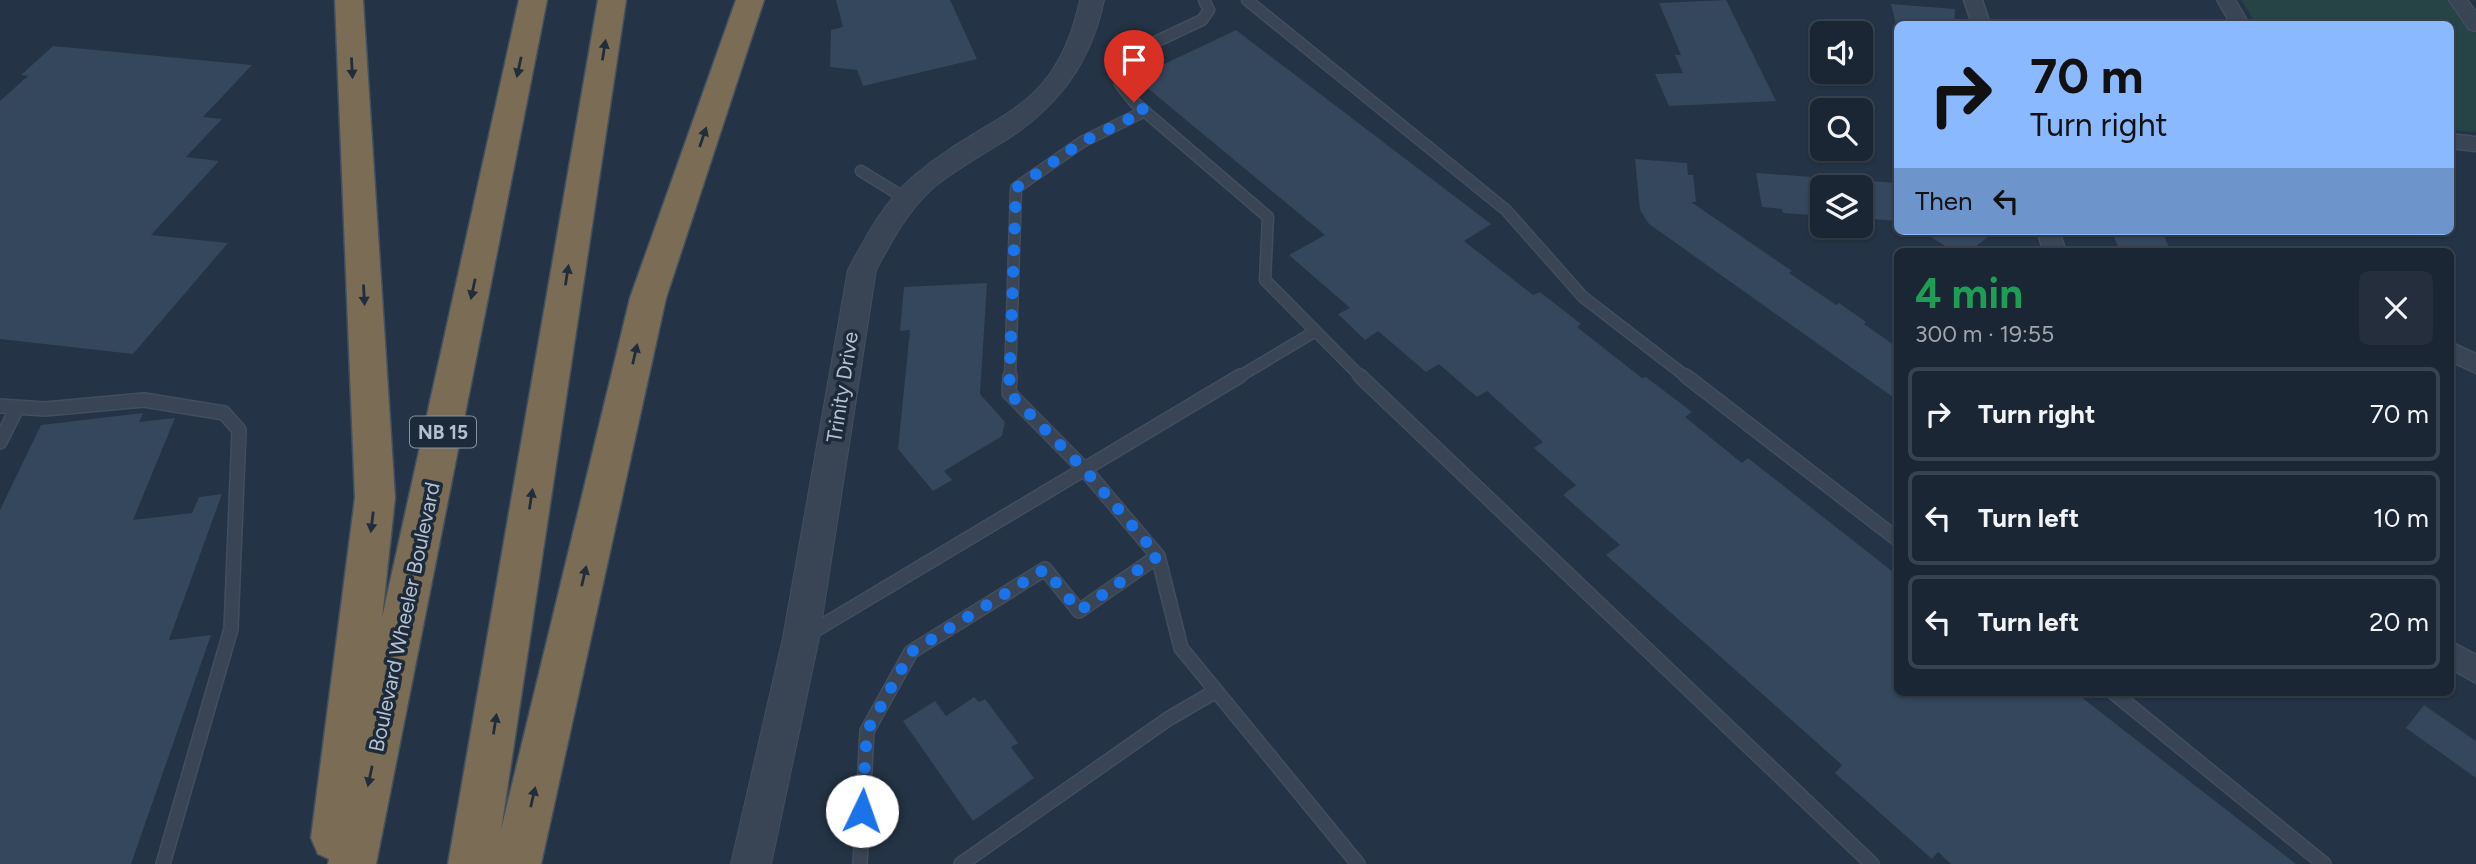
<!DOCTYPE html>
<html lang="en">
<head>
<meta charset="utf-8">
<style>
	body { margin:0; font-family:Figtree,sans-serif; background:#242e3c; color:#f1f3f6; height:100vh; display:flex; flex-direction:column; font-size:26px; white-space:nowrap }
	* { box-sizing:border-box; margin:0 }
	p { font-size:23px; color:#a0a5ac }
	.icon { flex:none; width:38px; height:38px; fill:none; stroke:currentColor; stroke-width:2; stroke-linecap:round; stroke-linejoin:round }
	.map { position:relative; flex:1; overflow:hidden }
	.sheet { position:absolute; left:1894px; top:248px; width:560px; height:448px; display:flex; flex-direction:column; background:#1b2634; border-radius:10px; box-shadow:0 2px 5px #0004,0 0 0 2px #39434f }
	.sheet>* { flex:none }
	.top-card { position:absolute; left:1894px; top:21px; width:560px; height:214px; border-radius:10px; box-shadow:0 2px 5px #0004,0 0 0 2px #39434f; background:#8ab9ff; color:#111; overflow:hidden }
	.buttons { position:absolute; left:1810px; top:21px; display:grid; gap:14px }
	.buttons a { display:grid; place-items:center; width:63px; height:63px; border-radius:10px; background:#1b2634; box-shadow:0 2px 5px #0004,0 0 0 2px #39434f; font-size:35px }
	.pin { position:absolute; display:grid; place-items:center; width:60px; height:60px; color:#fff; margin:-72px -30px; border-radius:50% 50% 50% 0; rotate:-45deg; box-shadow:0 0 7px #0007 }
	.pin .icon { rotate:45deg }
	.me { position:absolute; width:77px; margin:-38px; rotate:3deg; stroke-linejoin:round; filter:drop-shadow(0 0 5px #0008) }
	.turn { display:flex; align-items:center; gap:24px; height:147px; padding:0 21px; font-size:32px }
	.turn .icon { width:91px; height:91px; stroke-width:2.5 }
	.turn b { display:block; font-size:49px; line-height:60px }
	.then { display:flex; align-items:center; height:66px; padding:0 21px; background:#0003; gap:14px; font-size:26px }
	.round { display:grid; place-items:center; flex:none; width:74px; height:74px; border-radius:10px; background:#242e3c }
	.summary { display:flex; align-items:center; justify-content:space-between; height:119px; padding:0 21px }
	h1 { font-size:42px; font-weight:700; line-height:52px; color:#1e9e55 }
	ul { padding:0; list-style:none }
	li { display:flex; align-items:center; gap:21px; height:94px; margin:0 14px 10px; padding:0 7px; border:4px solid #39434f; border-radius:10px }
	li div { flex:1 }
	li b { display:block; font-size:26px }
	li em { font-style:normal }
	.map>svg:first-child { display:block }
	.green { fill:#264346 }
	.building { fill:#35475c }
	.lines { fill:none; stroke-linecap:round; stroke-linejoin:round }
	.service-far1-casing { stroke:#424e5e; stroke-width:13 }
	.service-casing { stroke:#424e5e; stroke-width:16 }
	.minor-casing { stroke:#424e5e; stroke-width:3 }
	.tertiary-casing { stroke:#424e5e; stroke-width:2 }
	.motorway-casing { stroke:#43505f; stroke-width:3 }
	.service-far1 { stroke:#394554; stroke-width:10 }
	.service { stroke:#394554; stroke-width:13 }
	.minor { fill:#394554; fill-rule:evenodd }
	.tertiary { fill:#394554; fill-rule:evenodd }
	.motorway { fill:#7b6c55; fill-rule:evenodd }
	.oneway { fill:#222d3b }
	.route { stroke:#1a73e8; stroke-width:12; stroke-dasharray:0 21.6 }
	.labels { text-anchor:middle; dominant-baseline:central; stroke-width:7; stroke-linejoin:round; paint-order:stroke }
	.shield { fill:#1d2a3a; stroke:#8893a2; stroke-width:2 }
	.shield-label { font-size:19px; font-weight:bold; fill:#b6c0ce }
	.street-label { font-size:21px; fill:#b6c0ce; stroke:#1d2a3a }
</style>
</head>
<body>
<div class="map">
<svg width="2476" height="864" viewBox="0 0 2476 864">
	<rect width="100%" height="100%" fill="#243345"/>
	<path class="green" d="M 2241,0 L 2452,0 L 2476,34 L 2476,132 L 2450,130 L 2450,24 L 2256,24 Z"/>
	<path class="building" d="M 836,0 L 950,0 L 977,59 L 863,86 L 857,70 L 830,67 L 831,30 L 843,27 Z
		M 1726,0 L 1776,101 L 1669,106 L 1655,74 L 1683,73 L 1675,55 L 1681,55 L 1659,3 Z
		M 1891,4 L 1955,9 L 1954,24 L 1896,24 Z
		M 1236,30 L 1491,224 L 1464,241 L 1533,295 L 1540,292 L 1581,324 L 1577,327 L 1642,378 L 1646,377 L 1692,412 L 1685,417 L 1742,463 L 1748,458 L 1897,575 L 1897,693 L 2076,693 L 2296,864 L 1951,864 L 1938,852 L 1932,859 L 1835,773 L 1842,765 L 1606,555 L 1620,545 L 1563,495 L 1576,485 L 1534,448 L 1543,442 L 1487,391 L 1477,397 L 1439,364 L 1426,372 L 1378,331 L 1365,340 L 1338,314 L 1350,308 L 1289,255 L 1325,235 L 1145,86 L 1147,85 L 1137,77 Z
		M 53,46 L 252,65 L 203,117 L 222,119 L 186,157 L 219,161 L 151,235 L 228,243 L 133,354 L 0,339 L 0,101 L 28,76 L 21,75 Z
		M 1635,159 L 1687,163 L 1688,175 L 1693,175 L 1696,202 L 1691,202 L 1792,271 L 1789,273 L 1836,305 L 1839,303 L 1866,322 L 1864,324 L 1897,347 L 1897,400 L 1649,224 L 1640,210 Z
		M 1756,173 L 1897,183 L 1897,221 L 1860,218 L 1860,187 L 1822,187 L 1822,213 L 1812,212 L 1813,215 L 1783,213 L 1782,209 L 1762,207 Z
		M 1921,231 L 1996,231 L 1968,252 L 1955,252 Z
		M 2112,231 L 2162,231 L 2171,252 L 2120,252 Z
		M 987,283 L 980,394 L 1005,422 L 1002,436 L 944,471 L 952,480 L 933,491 L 898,449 L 910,330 L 900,331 L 904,287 Z
		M 143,413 L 139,422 L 175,418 L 133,520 L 192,513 L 199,497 L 222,494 L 169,640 L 211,635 L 131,864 L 0,864 L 0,510 L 41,425 Z
		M 974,697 L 979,702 L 985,699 L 1018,743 L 1011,747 L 1034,778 L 973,821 L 903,721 L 935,701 L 946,716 Z
		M 2424,705 L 2476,741 L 2476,778 L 2406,728 Z"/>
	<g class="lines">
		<g class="service-far1-casing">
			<path id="service-far1" d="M 1204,0 L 1209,10 L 1202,20 L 1132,53 L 1122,66 L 1120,84 L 1134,102 L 1268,217 L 1265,280 L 1362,378
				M 1247,0 L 1506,210 L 1583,297 L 1688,378
				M 861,171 L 908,200
				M 1010,378 L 1016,188 L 1082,142 L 1145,111
				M 1237,378 L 1314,332"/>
		</g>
		<g class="service-casing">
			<path id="service" d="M 1010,376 L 1009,393 L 1085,470 L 1158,556 L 1181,648 L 1358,864
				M 1360,376 L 1872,864
				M 1686,376 L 1897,539
				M 0,406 L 45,409 L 144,400 L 224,413 L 239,430 L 231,629 L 163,864
				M 0,442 L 17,408
				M 807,635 L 1240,376
				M 2114,693 L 2324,864
				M 860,864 L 867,731 L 911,652 L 1045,569 L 1079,611 L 1158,556
				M 961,864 L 1168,719 L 1216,691"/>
		</g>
		<g class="minor-casing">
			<path id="minor" d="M 1964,0 L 1982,0 L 1990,24 L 1972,24 Z
				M 2217,0 L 2235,0 L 2249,24 L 2231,24 Z
				M 2449,0 L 2467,0 L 2476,12 L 2476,31 L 2469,29 Z
				M 2450,134 L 2476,137 L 2476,151 L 2450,148 Z
				M 2037,231 L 2059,231 L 2066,252 L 2044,252 Z
				M 2450,342 L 2476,354 L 2476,373 L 2450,361 Z
				M 2450,641 L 2476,655 L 2476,683 L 2450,668 Z"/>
		</g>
		<g class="tertiary-casing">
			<path id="tertiary" d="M 1080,0 L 1104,0 C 1091,62 1059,106 1006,140 C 982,155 956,169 934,187 C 908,210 892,240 876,270 L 819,638 L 771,864 L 731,864 L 783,638 L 848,270 C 866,236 885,200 915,175 C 992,110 1055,116 1080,0 Z"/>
		</g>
		<g class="motorway-casing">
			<path id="motorway" d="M 335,0 L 363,0 L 395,498 L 382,618 L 519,0 L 547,0 L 376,864 L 328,864 L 329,859 L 318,854 L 311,838 L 355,498 Z
				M 598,0 L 626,0 L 501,830 L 630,298 L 736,0 L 764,0 L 666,298 L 541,864 L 448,864 Z"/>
		</g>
		<use href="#service-far1" class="service-far1"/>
		<use href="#service" class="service"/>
		<use href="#minor" class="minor"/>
		<use href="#tertiary" class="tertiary"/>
		<use href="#motorway" class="motorway"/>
	</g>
	<defs><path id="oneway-solid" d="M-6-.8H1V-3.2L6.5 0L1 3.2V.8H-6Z" transform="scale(1.75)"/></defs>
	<g class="oneway">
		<use href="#oneway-solid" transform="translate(604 50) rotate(-81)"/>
		<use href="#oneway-solid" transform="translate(519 67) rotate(102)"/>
		<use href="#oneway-solid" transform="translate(352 68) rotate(87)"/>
		<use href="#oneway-solid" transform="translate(703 137) rotate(-71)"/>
		<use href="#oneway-solid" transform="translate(567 275) rotate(-81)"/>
		<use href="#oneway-solid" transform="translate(473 289) rotate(102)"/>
		<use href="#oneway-solid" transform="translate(364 295) rotate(87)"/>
		<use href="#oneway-solid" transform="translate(635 354) rotate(-77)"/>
		<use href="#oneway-solid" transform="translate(531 499) rotate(-81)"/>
		<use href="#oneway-solid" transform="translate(372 522) rotate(97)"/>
		<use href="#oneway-solid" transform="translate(584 576) rotate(-77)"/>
		<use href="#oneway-solid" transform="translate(495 724) rotate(-81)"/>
		<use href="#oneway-solid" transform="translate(370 776) rotate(102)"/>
		<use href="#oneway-solid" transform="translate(533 797) rotate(-77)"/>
	</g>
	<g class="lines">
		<path class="route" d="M 862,811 L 867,731 L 911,652 L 1045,569 L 1079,611 L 1158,556 L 1085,470 L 1009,393 L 1016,188 L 1082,142 L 1145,111 L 1134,102"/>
	</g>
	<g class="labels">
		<rect class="shield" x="410" y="416.5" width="66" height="31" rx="5"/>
		<g class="shield-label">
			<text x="443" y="432">NB 15</text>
		</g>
		<g class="street-label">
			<text transform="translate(842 387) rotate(-81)">Trinity Drive</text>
			<text transform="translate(404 617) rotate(-78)">Boulevard Wheeler Boulevard</text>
		</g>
	</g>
</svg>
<div class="buttons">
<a><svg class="icon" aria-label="sound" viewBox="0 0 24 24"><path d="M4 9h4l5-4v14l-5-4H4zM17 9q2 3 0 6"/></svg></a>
<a><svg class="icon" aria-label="search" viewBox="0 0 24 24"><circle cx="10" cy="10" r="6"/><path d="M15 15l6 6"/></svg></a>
<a><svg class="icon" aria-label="layers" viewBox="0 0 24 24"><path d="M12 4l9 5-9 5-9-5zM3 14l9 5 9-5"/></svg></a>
</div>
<div class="pin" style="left:1134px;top:102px;background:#d93025"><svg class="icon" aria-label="arrive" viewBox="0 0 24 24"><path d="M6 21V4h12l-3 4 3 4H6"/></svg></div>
<svg class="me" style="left:862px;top:811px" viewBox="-20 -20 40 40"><circle r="19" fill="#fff"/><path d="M0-13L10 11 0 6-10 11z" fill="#1a73e8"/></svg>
<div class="top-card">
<div class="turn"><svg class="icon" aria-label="right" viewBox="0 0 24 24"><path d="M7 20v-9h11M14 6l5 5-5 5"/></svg><div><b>70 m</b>Turn right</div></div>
<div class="then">Then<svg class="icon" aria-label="left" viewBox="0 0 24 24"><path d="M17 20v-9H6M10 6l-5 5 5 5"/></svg></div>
</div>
<section class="sheet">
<div class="summary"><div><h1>4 min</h1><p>300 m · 19:55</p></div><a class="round"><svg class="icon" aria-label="close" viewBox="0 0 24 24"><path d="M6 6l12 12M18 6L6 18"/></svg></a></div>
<ul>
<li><svg class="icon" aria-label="right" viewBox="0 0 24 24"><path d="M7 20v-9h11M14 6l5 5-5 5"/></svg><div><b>Turn right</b></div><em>70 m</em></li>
<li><svg class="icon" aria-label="left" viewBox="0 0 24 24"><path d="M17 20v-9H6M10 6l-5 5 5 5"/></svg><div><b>Turn left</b></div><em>10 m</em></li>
<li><svg class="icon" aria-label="left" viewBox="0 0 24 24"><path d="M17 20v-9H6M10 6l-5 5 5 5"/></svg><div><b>Turn left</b></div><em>20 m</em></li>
</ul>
</section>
</div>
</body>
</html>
